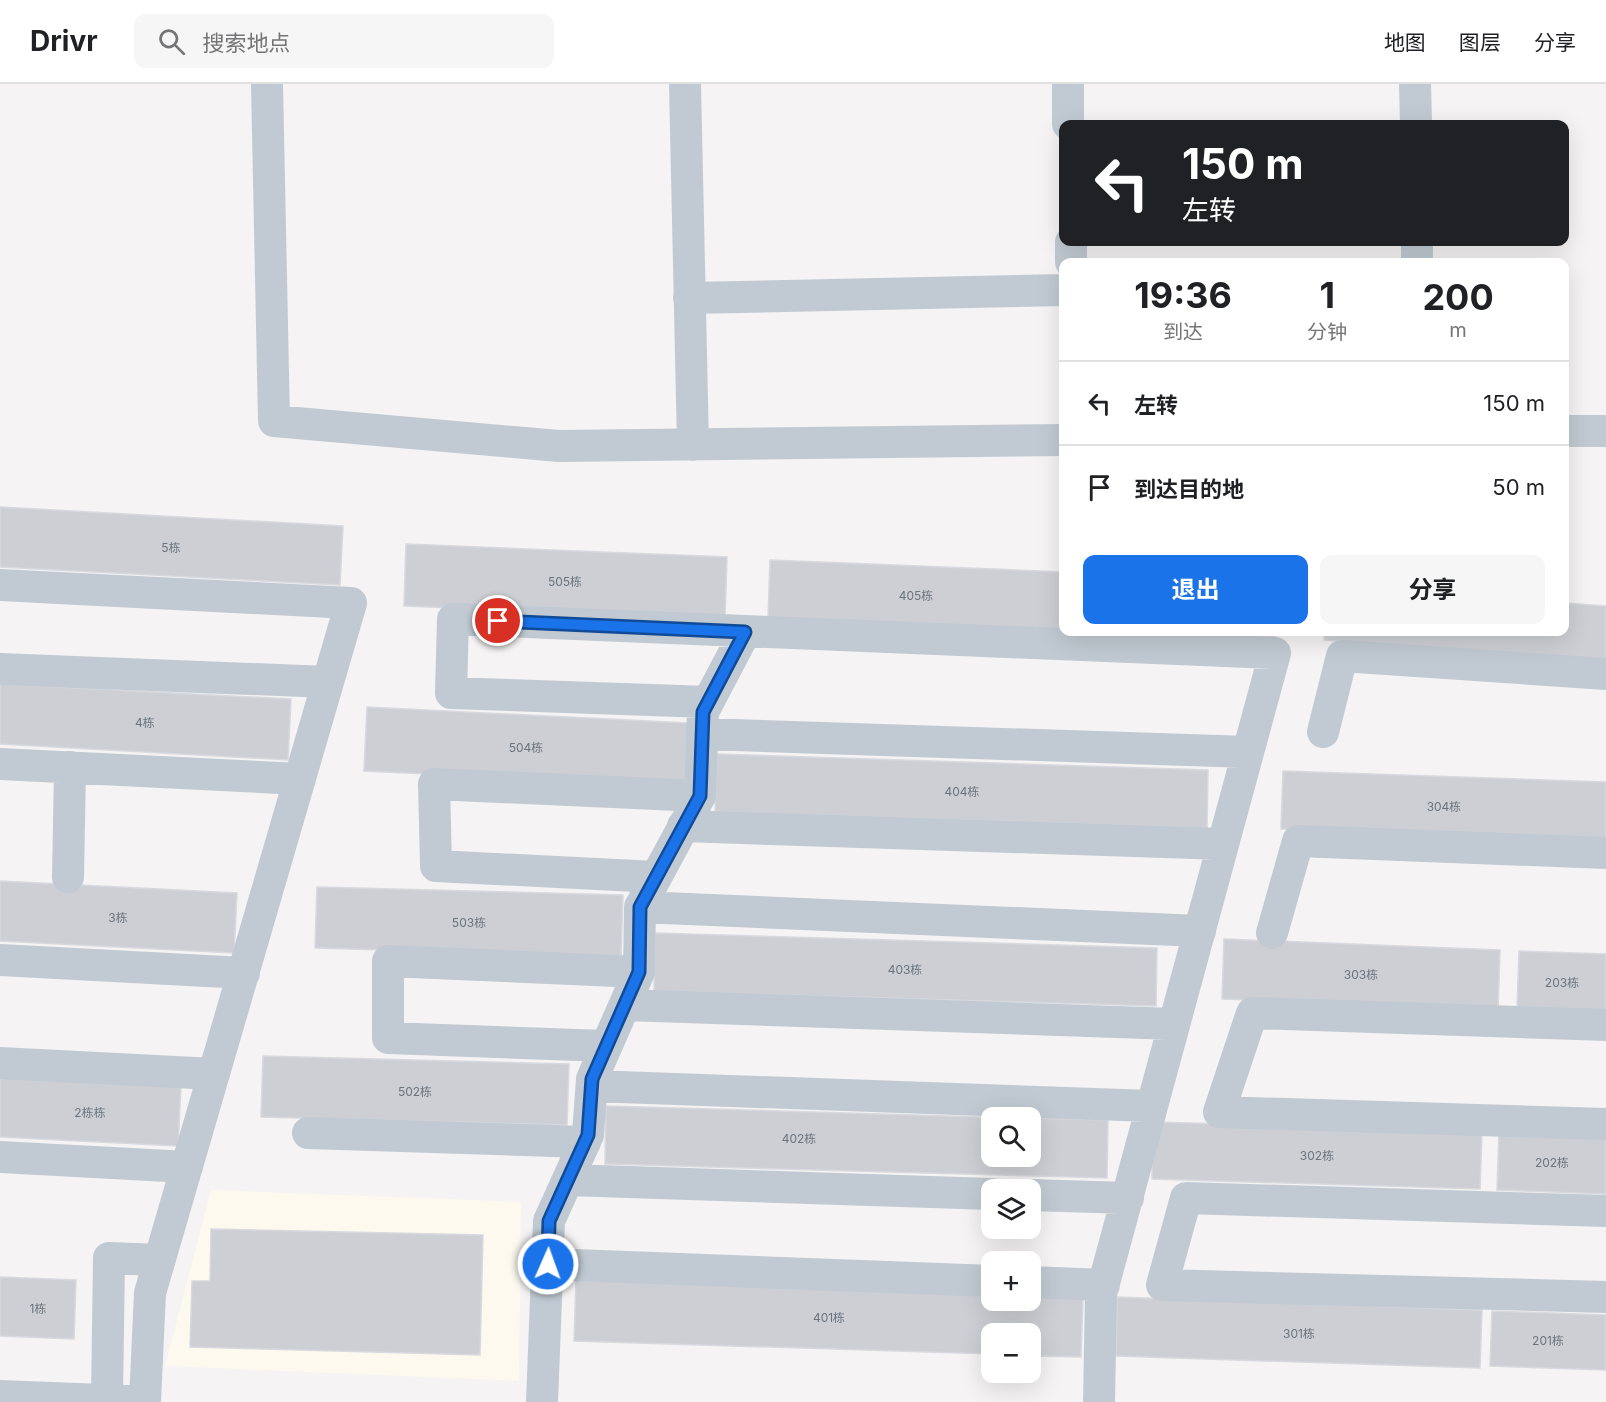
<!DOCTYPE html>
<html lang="zh">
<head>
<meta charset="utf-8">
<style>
	body { margin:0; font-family:Inter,"Noto Sans SC",sans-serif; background:#f6f6f6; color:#202124; height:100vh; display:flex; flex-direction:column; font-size:22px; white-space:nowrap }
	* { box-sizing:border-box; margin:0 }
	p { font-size:20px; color:#757577 }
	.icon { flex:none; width:33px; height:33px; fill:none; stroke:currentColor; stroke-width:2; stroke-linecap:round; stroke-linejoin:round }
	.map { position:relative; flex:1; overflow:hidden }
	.sheet { position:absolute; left:1059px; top:174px; width:510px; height:378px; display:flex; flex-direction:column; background:#fff; border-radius:12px; box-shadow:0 6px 24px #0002 }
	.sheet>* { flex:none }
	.banner { position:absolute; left:1059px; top:36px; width:510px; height:126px; border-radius:12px; box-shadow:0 6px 24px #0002; background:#202124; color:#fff; overflow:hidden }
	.tools { position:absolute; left:981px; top:1023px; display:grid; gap:12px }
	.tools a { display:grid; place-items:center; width:60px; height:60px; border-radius:12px; background:#fff; box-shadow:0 6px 24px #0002; font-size:30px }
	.pin { position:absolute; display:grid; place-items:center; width:51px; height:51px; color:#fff; margin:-26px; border:3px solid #fff; border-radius:50%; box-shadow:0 2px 6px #0007 }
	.me { position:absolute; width:66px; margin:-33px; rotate:2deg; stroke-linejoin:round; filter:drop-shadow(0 0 4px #0008) }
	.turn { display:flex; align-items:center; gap:21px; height:126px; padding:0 24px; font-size:27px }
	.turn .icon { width:78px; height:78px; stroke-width:2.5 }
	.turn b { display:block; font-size:42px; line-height:51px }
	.eta { display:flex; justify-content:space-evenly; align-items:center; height:102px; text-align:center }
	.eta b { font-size:36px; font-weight:700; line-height:42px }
	.cta { display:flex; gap:12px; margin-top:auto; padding:12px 24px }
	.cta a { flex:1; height:69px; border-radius:12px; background:#1a73e8; color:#fff; font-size:24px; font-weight:700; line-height:69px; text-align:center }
	.cta a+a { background:#f6f6f6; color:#202124 }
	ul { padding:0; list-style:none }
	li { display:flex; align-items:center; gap:18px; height:84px; padding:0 24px; border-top:2px solid #e0e0e0 }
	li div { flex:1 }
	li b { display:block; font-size:22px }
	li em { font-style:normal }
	header { display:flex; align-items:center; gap:36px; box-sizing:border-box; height:84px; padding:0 30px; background:#fff; border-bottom:2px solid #e0e0e0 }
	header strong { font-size:28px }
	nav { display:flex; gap:33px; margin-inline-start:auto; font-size:21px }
	.search { width:420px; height:54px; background:#f6f6f6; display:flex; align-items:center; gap:15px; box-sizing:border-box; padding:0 21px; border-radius:12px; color:#757577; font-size:22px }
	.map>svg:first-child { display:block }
	.commercial { fill:#fdf9ef }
	.building { fill:#cdcfd5; stroke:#d7d9de; stroke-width:1.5 }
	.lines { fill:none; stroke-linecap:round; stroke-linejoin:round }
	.minor { stroke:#c1cad2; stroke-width:32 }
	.route-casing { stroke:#114b97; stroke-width:15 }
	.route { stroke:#1a73e8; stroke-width:10 }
	.labels { text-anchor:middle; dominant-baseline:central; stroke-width:6; stroke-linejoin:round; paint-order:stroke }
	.number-label { font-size:12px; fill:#6b747e }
</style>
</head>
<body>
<header>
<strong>Drivr</strong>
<div class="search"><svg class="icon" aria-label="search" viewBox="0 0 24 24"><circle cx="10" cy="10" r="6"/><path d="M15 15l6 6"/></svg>搜索地点</div>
<nav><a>地图</a><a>图层</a><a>分享</a></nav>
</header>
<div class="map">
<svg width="1606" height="1318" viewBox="0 0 1606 1318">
	<rect width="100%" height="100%" fill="#f5f3f3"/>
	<path class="commercial" d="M 211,1106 L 521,1118 L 519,1297 L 165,1282 Z"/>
	<path class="building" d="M 0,423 L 343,442 L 340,501 L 0,483 Z
		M 406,460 L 727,473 L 725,534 L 404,522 Z
		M 770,476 L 1064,488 L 1064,547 L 768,535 Z
		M 1564,519 L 1606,522 L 1606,581 L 1324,556 L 1325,548 L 1564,548 Z
		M 1074,548 L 1276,548 L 1275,556 Z
		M 0,600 L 291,615 L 288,676 L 0,660 Z
		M 367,623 L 688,639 L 685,702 L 364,687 Z
		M 717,670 L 1208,686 L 1207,744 L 715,728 Z
		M 1283,687 L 1606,698 L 1606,756 L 1281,745 Z
		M 0,797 L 237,809 L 234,869 L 0,857 Z
		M 317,803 L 623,811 L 621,873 L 315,864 Z
		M 655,849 L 1157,864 L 1156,922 L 654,907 Z
		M 1224,855 L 1500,866 L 1498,925 L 1222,915 Z
		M 1519,867 L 1606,870 L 1606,930 L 1517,926 Z
		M 263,972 L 569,980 L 567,1041 L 261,1033 Z
		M 0,992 L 181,1002 L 178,1062 L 0,1053 Z
		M 606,1022 L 1021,1034 L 992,1034 L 992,1072 L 1030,1072 L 1030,1034 L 1108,1036 L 1107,1094 L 605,1080 Z
		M 1153,1038 L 1482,1047 L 1480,1105 L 1152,1095 Z
		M 1499,1047 L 1606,1051 L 1606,1110 L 1497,1106 Z
		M 211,1145 L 483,1151 L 480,1271 L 190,1263 L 192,1197 L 210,1197 Z
		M 0,1193 L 76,1196 L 74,1255 L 0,1252 Z
		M 576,1196 L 992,1210 L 992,1216 L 1030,1216 L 1030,1212 L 1083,1213 L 1081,1273 L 1030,1272 L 1030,1250 L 992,1250 L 992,1270 L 574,1257 Z
		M 1117,1213 L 1482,1226 L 1480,1284 L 1116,1272 Z
		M 1492,1227 L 1606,1231 L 1606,1286 L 1490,1282 Z"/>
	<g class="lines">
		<path class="minor" d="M 267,0 L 274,337 L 559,362 L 1064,356
			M 685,0 L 693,361
			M 1068,0 L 1068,40
			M 1415,0 L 1416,40
			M 1071,158 L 1071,178
			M 1417,158 L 1417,178
			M 689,214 L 1064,206
			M 1564,347 L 1606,347
			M 0,501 L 351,519 L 150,1209 L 145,1317
			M 0,585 L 328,598
			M 708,618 L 451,609 L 453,535 L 1275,569 L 1101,1210 L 1099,1318
			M 1323,648 L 1342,572 L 1606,590
			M 702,650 L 1248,668
			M 0,680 L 300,695
			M 683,742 L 1223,760
			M 68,793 L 70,683
			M 656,793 L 436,782 L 434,700 L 700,712
			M 640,823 L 1200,847
			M 1272,849 L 1298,757 L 1606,769
			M 0,876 L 244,889
			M 625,921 L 1174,940
			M 1606,941 L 1252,929 L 1219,1028 L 1606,1040
			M 606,962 L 388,954 L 388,877 L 639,888
			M 0,979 L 214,990
			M 592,1002 L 1152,1022
			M 308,1049 L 585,1058
			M 0,1073 L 187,1083
			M 568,1096 L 992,1110
			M 1030,1111 L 1128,1114
			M 1606,1127 L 1186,1114 L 1162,1201 L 1606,1213
			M 548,1180 L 992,1197
			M 1030,1198 L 1104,1201
			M 0,1312 L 128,1317
			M 107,1316 L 109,1174 L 159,1176
			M 542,1318 L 549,1137 L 588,1051 L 592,995 L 639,888 L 640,823 L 700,712 L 703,628 L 745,548"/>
	</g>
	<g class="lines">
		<g class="route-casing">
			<path id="route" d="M 498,537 L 745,548 L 703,628 L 700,712 L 640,823 L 639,888 L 592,995 L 588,1051 L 549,1137 L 548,1180"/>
		</g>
		<use href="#route" class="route"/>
	</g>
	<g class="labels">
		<g class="number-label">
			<text x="171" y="463">5栋</text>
			<text x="565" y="497">505栋</text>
			<text x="916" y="511">405栋</text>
			<text x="145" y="638">4栋</text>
			<text x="526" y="663">504栋</text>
			<text x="962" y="707">404栋</text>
			<text x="1444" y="722">304栋</text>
			<text x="118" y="833">3栋</text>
			<text x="469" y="838">503栋</text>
			<text x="905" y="885">403栋</text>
			<text x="1361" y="890">303栋</text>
			<text x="1562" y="898">203栋</text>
			<text x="415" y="1007">502栋</text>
			<text x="90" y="1028">2栋栋</text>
			<text x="799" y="1054">402栋</text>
			<text x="1317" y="1071">302栋</text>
			<text x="1552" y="1078">202栋</text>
			<text x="38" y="1224">1栋</text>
			<text x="829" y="1233">401栋</text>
			<text x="1299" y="1249">301栋</text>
			<text x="1548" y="1256">201栋</text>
		</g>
	</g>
</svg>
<div class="tools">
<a><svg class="icon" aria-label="search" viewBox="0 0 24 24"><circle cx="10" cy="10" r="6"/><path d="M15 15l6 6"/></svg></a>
<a><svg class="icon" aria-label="layers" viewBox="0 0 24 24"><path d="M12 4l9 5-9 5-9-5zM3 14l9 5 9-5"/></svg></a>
<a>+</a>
<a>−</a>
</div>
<div class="pin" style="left:498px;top:537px;background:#d93025"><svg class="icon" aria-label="arrive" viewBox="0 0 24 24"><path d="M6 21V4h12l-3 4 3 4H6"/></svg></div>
<svg class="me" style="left:548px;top:1180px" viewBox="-20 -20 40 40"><circle r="17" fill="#1a73e8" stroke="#fff" stroke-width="3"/><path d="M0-11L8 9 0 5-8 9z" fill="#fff"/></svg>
<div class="banner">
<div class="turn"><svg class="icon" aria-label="left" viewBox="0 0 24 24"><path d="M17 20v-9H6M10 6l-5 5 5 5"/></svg><div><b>150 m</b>左转</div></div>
</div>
<section class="sheet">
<div class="eta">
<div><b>19:36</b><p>到达</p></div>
<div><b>1</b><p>分钟</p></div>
<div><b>200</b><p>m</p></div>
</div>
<ul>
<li><svg class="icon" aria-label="left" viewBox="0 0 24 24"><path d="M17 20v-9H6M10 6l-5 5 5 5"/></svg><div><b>左转</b></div><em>150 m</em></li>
<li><svg class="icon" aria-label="arrive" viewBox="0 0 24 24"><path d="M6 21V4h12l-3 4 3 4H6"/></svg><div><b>到达目的地</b></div><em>50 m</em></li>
</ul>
<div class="cta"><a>退出</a><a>分享</a></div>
</section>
</div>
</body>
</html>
